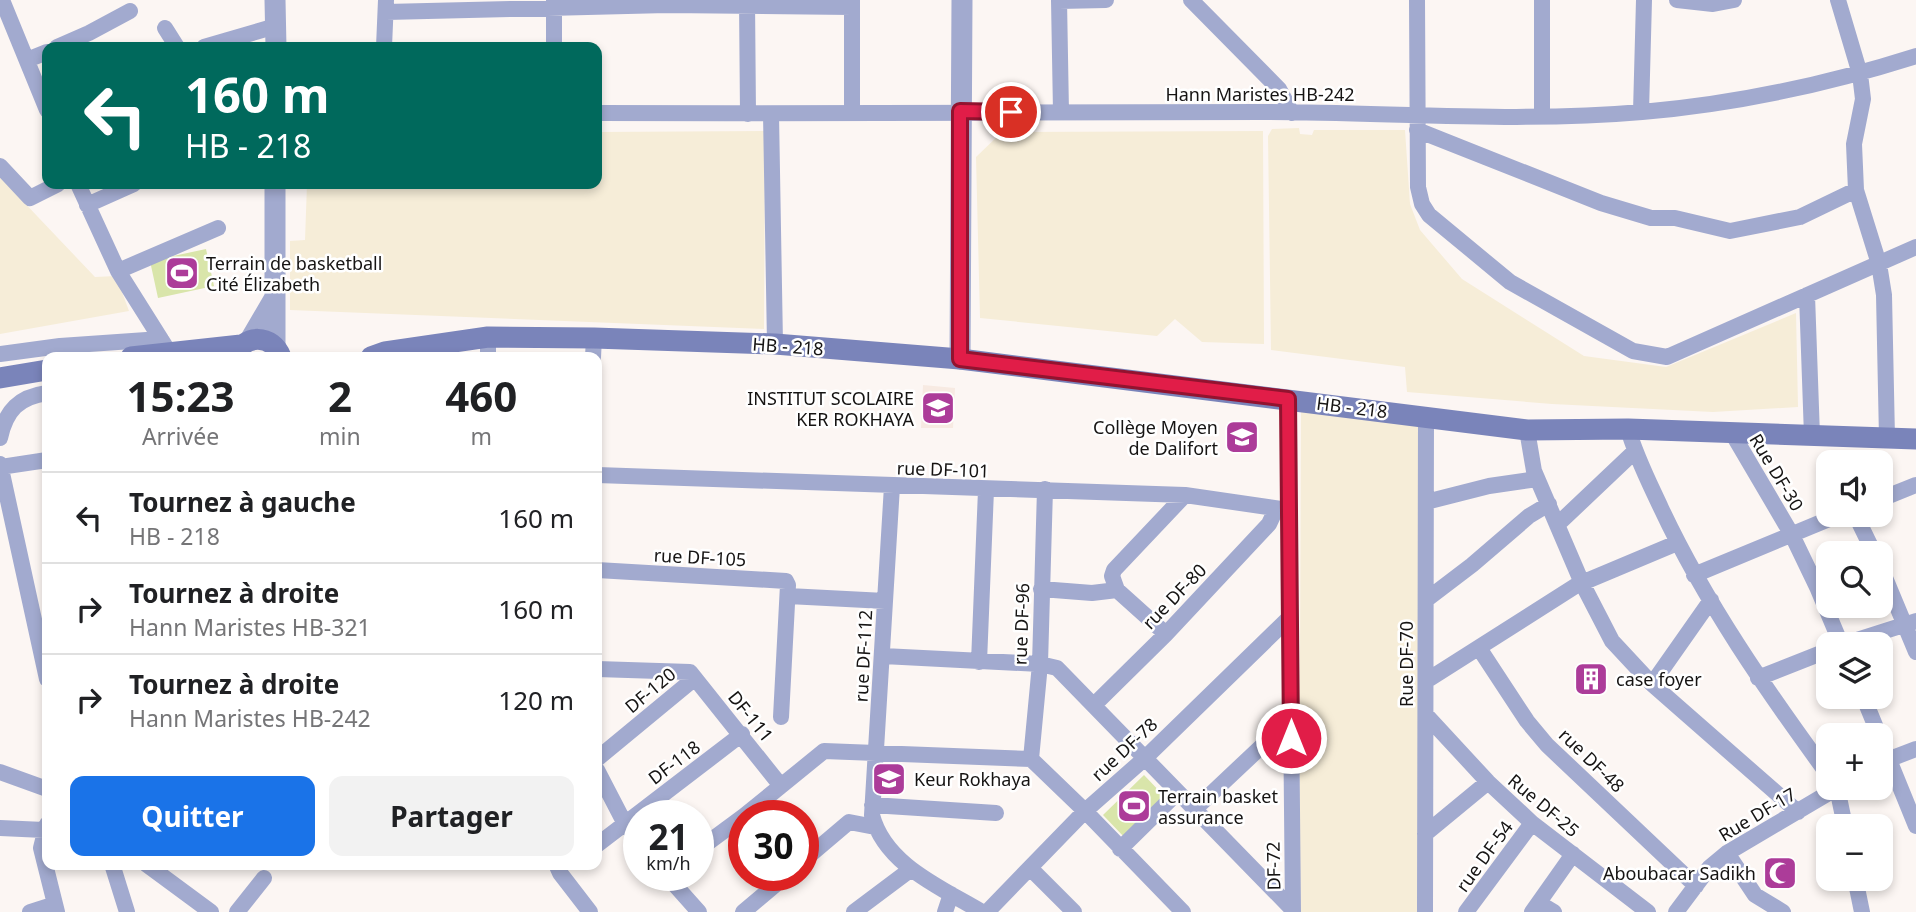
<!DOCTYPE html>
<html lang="fr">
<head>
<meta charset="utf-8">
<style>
	body { margin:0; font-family:"Noto Sans",sans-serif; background:#f2f2f2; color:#202124; height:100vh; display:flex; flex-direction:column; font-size:26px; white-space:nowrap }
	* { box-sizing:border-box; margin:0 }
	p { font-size:23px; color:#757577 }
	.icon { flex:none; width:38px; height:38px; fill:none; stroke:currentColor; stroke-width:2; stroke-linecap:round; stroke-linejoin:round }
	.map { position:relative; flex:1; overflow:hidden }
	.panel { position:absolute; left:42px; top:352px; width:560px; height:518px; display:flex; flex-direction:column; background:#fff; border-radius:14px; box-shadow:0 4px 10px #0003 }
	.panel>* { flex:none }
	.guide { position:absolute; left:42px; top:42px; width:560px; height:147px; border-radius:14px; box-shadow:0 4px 10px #0003; background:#00695c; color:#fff; overflow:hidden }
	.fabs { position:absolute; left:1816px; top:450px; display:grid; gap:14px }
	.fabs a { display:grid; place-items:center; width:77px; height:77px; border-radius:14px; background:#fff; box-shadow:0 4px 10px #0003; font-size:35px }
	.speed { position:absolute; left:623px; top:800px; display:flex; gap:14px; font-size:35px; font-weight:700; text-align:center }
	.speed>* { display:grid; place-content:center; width:91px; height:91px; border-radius:50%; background:#fff; box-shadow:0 4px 10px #0003; line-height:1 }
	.speed small { font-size:18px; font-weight:400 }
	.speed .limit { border:10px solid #d22; background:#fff; color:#111 }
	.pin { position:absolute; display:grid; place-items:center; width:60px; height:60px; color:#fff; margin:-30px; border:4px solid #fff; border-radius:50%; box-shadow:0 2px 7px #0007 }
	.me { position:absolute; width:77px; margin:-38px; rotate:0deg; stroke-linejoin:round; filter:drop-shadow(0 0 5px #0008) }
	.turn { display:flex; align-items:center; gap:24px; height:147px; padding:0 28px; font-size:32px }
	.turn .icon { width:91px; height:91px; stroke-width:2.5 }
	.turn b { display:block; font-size:49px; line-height:60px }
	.eta { display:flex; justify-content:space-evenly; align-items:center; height:119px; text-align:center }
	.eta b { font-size:42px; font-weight:700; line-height:49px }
	.button { display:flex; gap:14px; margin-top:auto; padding:14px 28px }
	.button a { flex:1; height:80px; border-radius:14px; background:#1a73e8; color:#fff; font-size:28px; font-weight:700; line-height:80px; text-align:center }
	.button a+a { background:#f2f2f2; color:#202124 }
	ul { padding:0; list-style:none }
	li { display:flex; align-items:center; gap:21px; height:91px; padding:0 28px; border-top:2px solid #e0e0e0 }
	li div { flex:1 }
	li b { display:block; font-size:26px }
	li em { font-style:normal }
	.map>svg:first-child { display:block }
	.industrial { fill:#f6edd8 }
	.built { fill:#f7eae2 }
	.green { fill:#d9e5aa }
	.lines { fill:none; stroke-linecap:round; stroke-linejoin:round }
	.minor { stroke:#a2aacf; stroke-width:16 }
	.tertiary { stroke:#a2aacf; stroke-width:21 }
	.secondary { stroke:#7a84ba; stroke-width:21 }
	.route-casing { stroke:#92132f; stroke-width:18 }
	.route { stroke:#e11d48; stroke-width:12 }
	.labels { text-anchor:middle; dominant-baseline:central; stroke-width:5; stroke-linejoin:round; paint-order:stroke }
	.street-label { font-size:18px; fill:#161413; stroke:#fff }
	.poi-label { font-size:18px; fill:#161413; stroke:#fff; text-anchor:start }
</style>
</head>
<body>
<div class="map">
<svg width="1916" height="912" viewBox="0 0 1916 912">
	<rect width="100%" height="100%" fill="#fcf6f3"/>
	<path class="industrial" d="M 1299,128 L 1300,134 L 1312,135 L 1314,130 L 1405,130 L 1410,204 L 1420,230 L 1462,279 L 1584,356 L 1666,367 L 1796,313 L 1798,407 L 1713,412 L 1552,404 L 1407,392 L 1405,367 L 1271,350 L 1268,136 L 1272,129 Z
		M 765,131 L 764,329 L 290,310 L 290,241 L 305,240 L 307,184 L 597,184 L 597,132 Z
		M 1263,131 L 1264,344 L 1202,342 L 1175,319 L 1157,336 L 980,318 L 976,157 L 1002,132 Z
		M 0,177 L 95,277 L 116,276 L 129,311 L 0,334 Z
		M 1301,410 L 1420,425 L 1418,912 L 1299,912 Z"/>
	<path class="built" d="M 923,385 L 955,388 L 953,428 L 921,428 Z"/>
	<path class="green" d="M 206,249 L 214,286 L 158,298 L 150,261 Z
		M 1144,775 L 1165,797 L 1124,837 L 1103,815 Z"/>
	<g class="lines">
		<path class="minor" d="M 2,0 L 47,110
			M 554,0 L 554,47
			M 747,0 L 748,114
			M 852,0 L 852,113
			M 1059,0 L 1061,112
			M 1191,0 L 1279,89 L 1292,113
			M 1417,0 L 1418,187 L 1422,204 L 1429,215 L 1510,282 L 1633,351 L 1667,357 L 1916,247
			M 1677,0 L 1713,4 L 1734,0
			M 1838,0 L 1860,74 L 1863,99 L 1854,144 L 1856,190 L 1879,264 L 1884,295 L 1887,438
			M 1059,1 L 1106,0
			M 386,12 L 667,5 L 852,7
			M 165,28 L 177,47
			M 57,47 L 89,33 L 130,11
			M 204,47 L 276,26
			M 384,47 L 386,0
			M 27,60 L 47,52
			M 1641,112 L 1644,0
			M 597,113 C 819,114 1041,112 1263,112 C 1389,112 1517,123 1642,112 C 1735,104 1828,84 1916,56
			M 771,114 L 775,344
			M 1542,116 L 1542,0
			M 1417,130 L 1601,203 L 1651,218 L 1675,218 L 1730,231 L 1800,217 L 1856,190
			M 0,166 L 30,198 L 58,184
			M 78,184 L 118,271 L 169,352
			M 87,205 L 134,184
			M 118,271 L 218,228
			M 1807,295 L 1812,436
			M 488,337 L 488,357
			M 0,354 L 60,346 L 161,339
			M 593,357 L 594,338
			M 1288,399 L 1293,912
			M 1628,429 C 1636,457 1649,482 1661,508 C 1706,604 1767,691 1829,776
			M 1527,430 L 1534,471 L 1582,583 L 1612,641 L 1652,684 L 1798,812
			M 1732,433 L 1792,535 L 1817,587 L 1841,644
			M 0,438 C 6,410 19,397 47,393
			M 0,464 L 47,679
			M 0,467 L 47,460
			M 597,475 L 1185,495 L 1288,510
			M 892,486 L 872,815 C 885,865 942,888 982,912
			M 1881,499 L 1916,485
			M 1426,502 L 1489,486 L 1537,479
			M 1855,514 L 1874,553
			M 1557,525 L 1634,452
			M 1881,568 L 1916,652
			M 597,570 L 786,581 L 788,585 L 781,717
			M 1694,575 L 1841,514
			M 1041,589 L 1092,593 L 1117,590
			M 788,596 L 885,601
			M 1426,600 L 1472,565 L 1529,516 L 1549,504
			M 1166,634 L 1117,590 L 1112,576 L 1114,570 L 1185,495
			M 1844,644 L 1916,621
			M 1479,648 L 1527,721 L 1547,745 L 1696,886
			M 883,656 L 1040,664 L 1057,668 L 1293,910 L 1291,912
			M 979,662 L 986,490
			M 597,669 L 690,672 L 781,786
			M 1758,678 L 1829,650
			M 1426,681 L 1577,585 L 1677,543
			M 1652,684 L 1711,600
			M 1863,696 L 1879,735
			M 1094,705 L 1166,634 L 1269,524 L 1276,509
			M 1426,715 L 1488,782 L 1532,823 L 1648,912
			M 1881,740 L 1916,826
			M 597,759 L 695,678
			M 1031,759 L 1040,664 L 1045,489
			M 1031,759 L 1085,811 L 1183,912
			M 1882,762 L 1916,749
			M 597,770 L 625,824 L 639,841
			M 0,772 L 47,789
			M 1837,788 L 1845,826
			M 872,805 L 996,813
			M 1195,809 L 1264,744 L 1291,738
			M 744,816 L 824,751 L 1031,759
			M 47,824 L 41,848 L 57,912
			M 0,828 L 44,830
			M 1425,834 L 1488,782
			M 597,845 L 742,734
			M 1120,849 L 1178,792
			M 698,850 L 744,816
			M 1727,853 L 1755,895 L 1783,912
			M 803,861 L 849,822 L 875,827
			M 112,864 L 127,912
			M 146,864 L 211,912
			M 556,864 L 560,873 L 590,912
			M 1031,869 L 1074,912
			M 666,875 L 699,912
			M 1855,878 L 1862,912
			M 1539,903 L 1554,912
			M 30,912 L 55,904
			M 237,912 L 264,878
			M 743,912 L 787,875
			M 854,912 L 910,870
			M 945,912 L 951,894
			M 987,912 L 1085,811 L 1144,759 L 1290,617
			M 1425,912 L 1426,417
			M 1466,912 L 1532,823
			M 1532,912 L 1573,854
			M 1676,912 L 1709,868 L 1727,853 L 1837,788"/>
		<path class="tertiary" d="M 275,0 L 276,47
			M 275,184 L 275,346
			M 250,340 L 274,299
			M 960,359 L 962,0"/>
		<path class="secondary" d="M 131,357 L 241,345
			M 235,357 C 243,333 273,334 281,357
			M 371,357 L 385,352 L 488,337 L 594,338 L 775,344 L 960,359 L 1527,430 L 1628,429 L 1916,439
			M 0,378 L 47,370"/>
	</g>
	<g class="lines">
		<g class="route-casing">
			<path id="route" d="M 1011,112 L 960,111 L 960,359 L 1288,399 L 1291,738"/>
		</g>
		<use href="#route" class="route"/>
	</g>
	<defs>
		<g id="stadium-square" transform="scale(1.75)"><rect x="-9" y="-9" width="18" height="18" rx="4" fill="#ac3c99" stroke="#fff"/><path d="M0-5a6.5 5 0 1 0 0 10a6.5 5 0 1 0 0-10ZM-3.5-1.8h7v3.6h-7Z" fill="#fff"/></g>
		<g id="school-square" transform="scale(1.75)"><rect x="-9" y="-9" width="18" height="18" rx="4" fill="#ac3c99" stroke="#fff"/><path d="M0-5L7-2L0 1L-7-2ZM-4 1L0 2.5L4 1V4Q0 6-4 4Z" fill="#fff"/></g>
		<g id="building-square" transform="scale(1.75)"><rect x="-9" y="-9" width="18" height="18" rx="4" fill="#ac3c99" stroke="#fff"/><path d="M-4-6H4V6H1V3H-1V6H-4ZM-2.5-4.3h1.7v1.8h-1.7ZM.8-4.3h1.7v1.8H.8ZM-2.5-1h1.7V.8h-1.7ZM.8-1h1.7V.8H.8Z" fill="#fff"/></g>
		<g id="mosque-square" transform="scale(1.75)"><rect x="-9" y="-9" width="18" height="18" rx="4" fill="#ac3c99" stroke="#fff"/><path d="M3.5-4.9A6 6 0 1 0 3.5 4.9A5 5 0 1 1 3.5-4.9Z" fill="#fff"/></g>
	</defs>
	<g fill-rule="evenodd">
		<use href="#stadium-square" x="182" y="273"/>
		<use href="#school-square" x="938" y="408"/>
		<use href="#school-square" x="1242" y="437"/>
		<use href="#building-square" x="1591" y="679"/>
		<use href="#school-square" x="889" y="779"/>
		<use href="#stadium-square" x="1134" y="806"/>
		<use href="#mosque-square" x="1780" y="873"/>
	</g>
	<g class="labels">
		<g class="street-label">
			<text x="1260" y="94">Hann Maristes HB-242</text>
			<text transform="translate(788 346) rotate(4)">HB - 218</text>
			<text transform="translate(1352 407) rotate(7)">HB - 218</text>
			<text transform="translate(943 469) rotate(2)">rue DF-101</text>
			<text transform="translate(1777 472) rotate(59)">Rue DF-30</text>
			<text transform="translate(700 557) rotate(3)">rue DF-105</text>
			<text transform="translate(1174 596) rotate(-46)">rue DF-80</text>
			<text transform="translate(1021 624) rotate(-88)">rue DF-96</text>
			<text transform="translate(863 656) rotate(-87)">rue DF-112</text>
			<text transform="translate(1406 664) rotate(-90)">Rue DF-70</text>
			<text transform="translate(650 690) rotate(-40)">DF-120</text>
			<text transform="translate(751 716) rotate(51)">DF-111</text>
			<text transform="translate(1124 749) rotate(-43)">rue DF-78</text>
			<text transform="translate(1592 760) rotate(44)">rue DF-48</text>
			<text transform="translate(674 762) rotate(-37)">DF-118</text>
			<text transform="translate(1544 805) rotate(40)">Rue DF-25</text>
			<text transform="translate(1757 814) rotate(-31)">Rue DF-17</text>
			<text transform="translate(1484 856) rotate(-54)">rue DF-54</text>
			<text transform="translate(1273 866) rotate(-91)">DF-72</text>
		</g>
		<g class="poi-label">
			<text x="206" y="263">Terrain de basketball<tspan x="206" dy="21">Cité Élizabeth</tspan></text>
			<text x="914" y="398" text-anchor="end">INSTITUT SCOLAIRE<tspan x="914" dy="21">KER ROKHAYA</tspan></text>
			<text x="1218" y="427" text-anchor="end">Collège Moyen<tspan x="1218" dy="21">de Dalifort</tspan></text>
			<text x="1616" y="679">case foyer</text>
			<text x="914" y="779">Keur Rokhaya</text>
			<text x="1158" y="796">Terrain basket<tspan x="1158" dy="21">assurance</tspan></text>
			<text x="1756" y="873" text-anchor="end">Aboubacar Sadikh</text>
		</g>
	</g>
</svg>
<div class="fabs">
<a><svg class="icon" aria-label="sound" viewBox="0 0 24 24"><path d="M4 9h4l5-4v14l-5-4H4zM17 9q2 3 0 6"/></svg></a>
<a><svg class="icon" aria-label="search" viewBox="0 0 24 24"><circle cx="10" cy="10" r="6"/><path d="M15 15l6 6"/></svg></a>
<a><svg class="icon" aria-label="layers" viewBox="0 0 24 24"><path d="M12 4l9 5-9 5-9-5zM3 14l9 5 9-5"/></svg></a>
<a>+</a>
<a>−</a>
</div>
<div class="speed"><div>21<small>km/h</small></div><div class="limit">30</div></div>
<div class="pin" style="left:1011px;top:112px;background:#d93025"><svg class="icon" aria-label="arrive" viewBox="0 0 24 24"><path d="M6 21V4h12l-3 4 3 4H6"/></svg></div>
<svg class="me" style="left:1291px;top:738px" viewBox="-20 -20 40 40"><circle r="17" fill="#e11d48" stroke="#fff" stroke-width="3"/><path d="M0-11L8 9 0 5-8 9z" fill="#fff"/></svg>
<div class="guide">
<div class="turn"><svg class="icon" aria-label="left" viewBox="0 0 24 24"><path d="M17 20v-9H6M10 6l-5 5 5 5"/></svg><div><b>160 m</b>HB - 218</div></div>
</div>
<section class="panel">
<div class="eta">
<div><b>15:23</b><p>Arrivée</p></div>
<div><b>2</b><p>min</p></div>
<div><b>460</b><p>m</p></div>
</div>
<ul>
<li><svg class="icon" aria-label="left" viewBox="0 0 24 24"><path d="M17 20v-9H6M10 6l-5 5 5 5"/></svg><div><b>Tournez à gauche</b><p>HB - 218</p></div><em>160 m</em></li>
<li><svg class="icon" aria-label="right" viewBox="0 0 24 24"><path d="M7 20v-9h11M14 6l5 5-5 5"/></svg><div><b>Tournez à droite</b><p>Hann Maristes HB-321</p></div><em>160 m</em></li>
<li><svg class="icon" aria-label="right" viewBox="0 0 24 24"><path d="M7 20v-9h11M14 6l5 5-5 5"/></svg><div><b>Tournez à droite</b><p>Hann Maristes HB-242</p></div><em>120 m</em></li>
</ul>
<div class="button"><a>Quitter</a><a>Partager</a></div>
</section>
</div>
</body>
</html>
